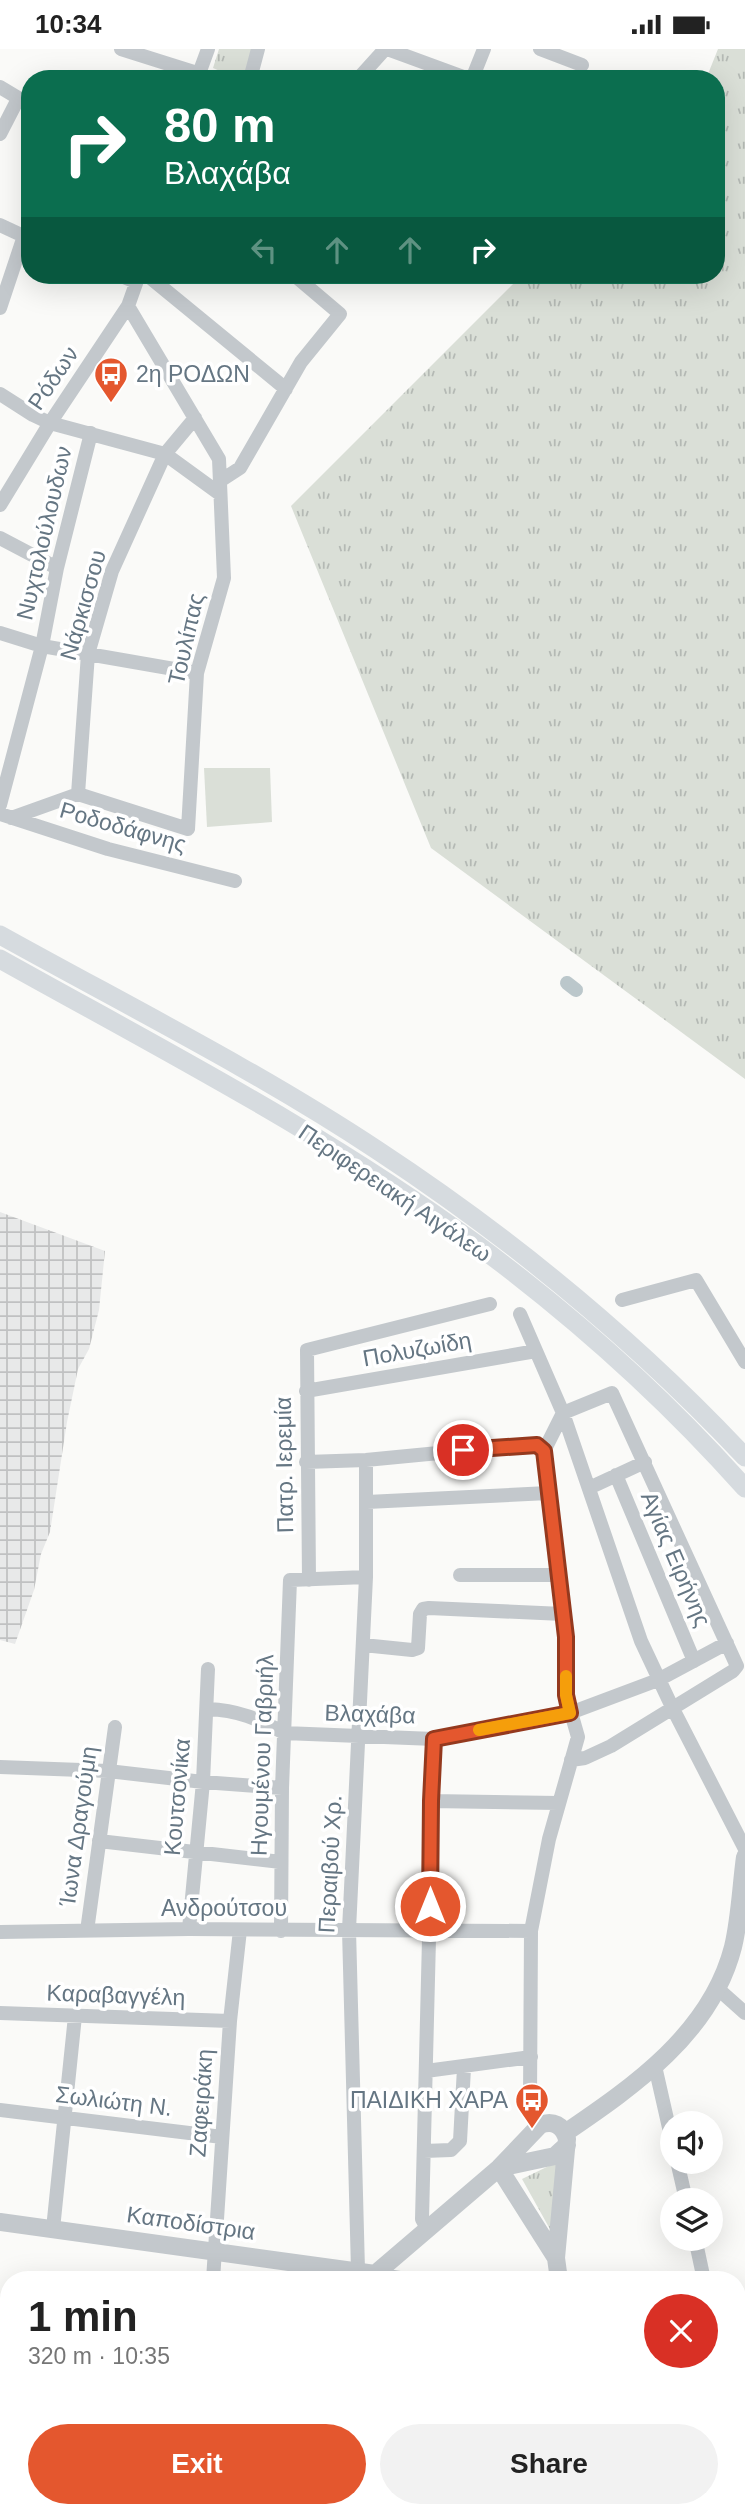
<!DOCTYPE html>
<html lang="en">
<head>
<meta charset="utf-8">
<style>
	body { margin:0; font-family:Arial,sans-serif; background:#f2f2f2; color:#222; height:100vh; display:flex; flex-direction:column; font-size:26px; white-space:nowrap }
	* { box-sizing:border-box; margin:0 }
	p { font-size:23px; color:#767676 }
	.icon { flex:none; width:38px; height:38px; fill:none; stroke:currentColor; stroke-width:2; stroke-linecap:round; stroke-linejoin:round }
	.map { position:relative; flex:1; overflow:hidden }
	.panel { position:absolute; left:0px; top:2222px; width:746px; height:247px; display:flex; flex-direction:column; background:#fff; border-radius:28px 28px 0 0; box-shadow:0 7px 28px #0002 }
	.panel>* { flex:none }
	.banner { position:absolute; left:21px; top:21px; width:704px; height:214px; border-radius:28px; box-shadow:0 7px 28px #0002; background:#0b6e4f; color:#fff; overflow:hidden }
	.buttons { position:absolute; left:660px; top:2062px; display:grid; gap:14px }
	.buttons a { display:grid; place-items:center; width:63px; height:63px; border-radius:50%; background:#fff; box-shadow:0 7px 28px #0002; font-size:35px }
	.pin { position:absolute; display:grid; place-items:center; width:60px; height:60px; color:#fff; margin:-30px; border:4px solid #fff; border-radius:50%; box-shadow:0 2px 7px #0007 }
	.me { position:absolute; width:77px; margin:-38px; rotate:0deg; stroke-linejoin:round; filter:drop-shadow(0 0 5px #0008) }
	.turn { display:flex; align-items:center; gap:24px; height:147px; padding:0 28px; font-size:32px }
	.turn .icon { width:91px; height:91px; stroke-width:2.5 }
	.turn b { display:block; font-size:49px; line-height:60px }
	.lanes { display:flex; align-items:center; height:66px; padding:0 28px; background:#0003; justify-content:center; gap:35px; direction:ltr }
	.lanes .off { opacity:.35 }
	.round { display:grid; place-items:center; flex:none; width:74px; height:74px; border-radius:37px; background:#f2f2f2 }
	.overview { display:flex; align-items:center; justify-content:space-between; height:119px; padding:0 28px }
	h1 { font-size:42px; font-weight:700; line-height:52px }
	.primary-button { display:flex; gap:14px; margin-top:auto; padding:14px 28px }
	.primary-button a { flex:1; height:80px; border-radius:42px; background:#e4572e; color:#fff; font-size:28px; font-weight:700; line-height:80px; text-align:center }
	.primary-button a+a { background:#f2f2f2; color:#222 }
	.status { display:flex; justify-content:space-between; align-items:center; height:49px; padding:0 35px; background:#fff; direction:ltr }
	.status svg { height:19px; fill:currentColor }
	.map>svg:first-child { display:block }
	.industrial { fill:url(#industrial-grid) }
	.grass { fill:url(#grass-tufts) }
	.pitch { fill:#dadfd7 }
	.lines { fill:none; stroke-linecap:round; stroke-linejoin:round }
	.canal { stroke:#bbc7cb; stroke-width:14 }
	.minor { stroke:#c3c8cc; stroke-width:14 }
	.tertiary { stroke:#c3c8cc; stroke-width:18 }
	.secondary { stroke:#d6dbdf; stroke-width:19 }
	.route-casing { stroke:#94391e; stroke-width:18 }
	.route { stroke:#e4572e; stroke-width:12 }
	.slow { stroke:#f59e0b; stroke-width:12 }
	.labels { text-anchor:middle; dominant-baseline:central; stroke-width:7; stroke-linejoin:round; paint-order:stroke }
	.poi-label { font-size:23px; fill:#657683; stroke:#fff; text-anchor:start }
	.street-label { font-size:23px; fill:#657683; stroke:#fff }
</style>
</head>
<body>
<div class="status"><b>10:34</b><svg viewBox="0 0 49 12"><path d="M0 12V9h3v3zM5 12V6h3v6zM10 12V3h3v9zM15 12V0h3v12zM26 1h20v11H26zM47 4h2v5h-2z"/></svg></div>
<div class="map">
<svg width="745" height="2469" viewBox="0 0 745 2469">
	<defs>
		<pattern id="industrial-grid" width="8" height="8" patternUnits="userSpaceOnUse" patternTransform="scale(1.75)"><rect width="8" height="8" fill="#e8e9e9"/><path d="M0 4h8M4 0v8" fill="none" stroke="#c0c1c2"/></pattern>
		<pattern id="grass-tufts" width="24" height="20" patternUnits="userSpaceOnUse" patternTransform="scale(1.75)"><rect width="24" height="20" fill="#dadfd7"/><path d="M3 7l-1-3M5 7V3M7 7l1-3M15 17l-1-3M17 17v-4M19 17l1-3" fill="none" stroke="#b4b9b4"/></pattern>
	</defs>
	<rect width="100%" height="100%" fill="#fafaf8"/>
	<path class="industrial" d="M 0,1163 L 105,1202 L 99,1261 L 89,1300 L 78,1320 L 67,1373 L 50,1483 L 41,1505 L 34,1541 L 15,1595 L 0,1591 Z"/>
	<path class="grass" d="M 219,0 L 253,0 L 245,30 L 238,30 L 213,19 Z
		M 718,0 L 745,0 L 745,1030 L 431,799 L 291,457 L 522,226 L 716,226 L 716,30 L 706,30 Z
		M 559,2112 L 551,2182 L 522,2130 Z"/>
	<path class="pitch" d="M 204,719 L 270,719 L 272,773 L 207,778 Z"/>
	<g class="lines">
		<path class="canal" d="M 567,934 L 576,941"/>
		<path class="minor" d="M 121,0 L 216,30
			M 387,0 L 469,30
			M 540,0 L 582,16
			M 197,30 L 208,0
			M 250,30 L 258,0
			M 358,30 L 385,0
			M 472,30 L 484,0
			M 0,38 L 30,56
			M 0,85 L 18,50
			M 0,176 L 30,190
			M 119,226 L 136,233
			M 147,226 L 286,340
			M 0,259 L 24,187
			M 0,345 L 33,366 L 50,374 L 165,405 L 220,445
			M 220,432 L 240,419 L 301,313 L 340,265 L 294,226
			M 0,456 L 50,374 L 128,257 L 139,226
			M 0,489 L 57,519
			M 0,584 L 42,597 L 197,624
			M 78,745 L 188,780 L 197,624 L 224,529 L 219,410 L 128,257
			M 78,745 L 88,605 L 112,522 L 165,405 L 195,369
			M 0,756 L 42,597 L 57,519 L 91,384
			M 0,765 L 108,800 L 235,832
			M 11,769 L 78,745
			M 622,1251 L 696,1231 L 745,1313
			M 520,1265 L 563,1364 L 641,1592 L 672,1658 L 745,1800
			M 306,1342 L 536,1302
			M 563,1364 L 612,1344 L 737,1617 L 733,1622 L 611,1697 L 585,1709 L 571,1711
			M 306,1413 L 366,1411 L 511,1397 L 537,1396 L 544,1402
			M 616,1426 L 694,1612
			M 589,1439 L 645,1413
			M 367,1453 L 548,1444
			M 460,1526 L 558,1526
			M 309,1531 L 307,1301 L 490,1255
			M 363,1596 L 412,1601 L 418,1599 L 420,1565 L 423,1560 L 429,1559 L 563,1565
			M 208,1660 C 237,1661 259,1670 284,1684 L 434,1690 L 570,1664 L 658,1631 L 727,1594
			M 0,1718 L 108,1722 L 203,1733 L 282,1739
			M 431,1752 L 558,1754
			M 99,1792 L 281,1813
			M 189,1880 L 203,1733 L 208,1620
			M 87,1882 L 115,1678
			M 281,1882 L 282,1739 L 290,1531 L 366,1528
			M 0,1883 L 189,1880 L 531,1882
			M 717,1939 L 745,1964
			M 0,1964 L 230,1972
			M 655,2017 L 672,2092
			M 426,2022 L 531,2008
			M 0,2061 L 222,2088
			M 540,2076 L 532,2061 L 530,2050 L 531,1882 L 549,1790 L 578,1688 L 566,1646 L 566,1588 L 544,1402 L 563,1364
			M 424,2102 L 451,2101 L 460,2092 L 464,2019
			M 677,2112 L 686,2151
			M 427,2179 L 422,2170 L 434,1690
			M 53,2180 L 75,1967
			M 695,2189 L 704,2231
			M 358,2221 L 349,1881 L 366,1528 L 366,1411
			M 375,2225 L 412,2231
			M 213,2231 L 230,1972 L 240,1881
			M 737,2375 L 745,2372
			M 213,2460 L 213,2469
			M 424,2460 L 425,2469
			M 520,2460 L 522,2469
			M 334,2469 L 359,2461"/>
		<path class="tertiary" d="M 565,2084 C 634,2037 711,1984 733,1898 C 740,1869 741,1837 745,1808
			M 499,2119 L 556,2209
			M 499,2119 L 555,2107 L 567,2096
			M 0,2173 L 375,2225
			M 368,2231 L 499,2119 L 540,2076 C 553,2071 563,2076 567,2090 L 556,2209 L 559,2231
			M 629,2460 L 632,2469
			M 109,2469 L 118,2460"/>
		<path class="secondary" d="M 0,886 C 126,956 256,1021 377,1101 C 511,1189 635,1291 745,1408
			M 0,910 C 161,1000 327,1085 476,1195 C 572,1266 665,1349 745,1439"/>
	</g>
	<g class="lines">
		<g class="route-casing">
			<path id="route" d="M 430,1857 L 431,1752 L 434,1690 L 570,1664 L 566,1646 L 566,1588 L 544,1402 L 537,1396 L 463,1401"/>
		</g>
		<use href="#route" class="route"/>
		<path class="slow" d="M 479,1681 L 570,1664 L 566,1646 L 566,1627"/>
	</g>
	<defs>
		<g id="bus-pin" transform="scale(1.75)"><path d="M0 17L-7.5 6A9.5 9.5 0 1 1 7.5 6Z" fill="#e4572e" stroke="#fff"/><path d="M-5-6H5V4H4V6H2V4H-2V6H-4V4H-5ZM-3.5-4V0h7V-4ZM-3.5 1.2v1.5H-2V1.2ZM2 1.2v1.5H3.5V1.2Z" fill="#fff"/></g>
	</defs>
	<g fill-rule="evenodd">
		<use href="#bus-pin" x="111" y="325"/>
		<use href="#bus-pin" x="532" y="2051"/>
	</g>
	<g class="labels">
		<g class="poi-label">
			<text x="136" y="325">2η ΡΟΔΩΝ</text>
			<text x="508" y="2051" text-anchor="end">ΠΑΙΔΙΚΗ ΧΑΡΑ</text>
		</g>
		<g class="street-label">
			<text transform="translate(53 329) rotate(-56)">Ρόδων</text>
			<text transform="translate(44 484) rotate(-77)">Νυχτολούλουδων</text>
			<text transform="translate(83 556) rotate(-74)">Νάρκισσου</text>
			<text transform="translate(186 590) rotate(-77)">Τουλίπας</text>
			<text transform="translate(123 778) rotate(16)">Ροδοδάφνης</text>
			<text transform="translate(395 1144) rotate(34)">Περιφερειακή Αιγάλεω</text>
			<text transform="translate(417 1300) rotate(-10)">Πολυζωίδη</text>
			<text transform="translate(284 1416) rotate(-91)">Πατρ. Ιερεμία</text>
			<text transform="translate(676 1510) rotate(67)">Αγίας Ειρήνης</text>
			<text transform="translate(370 1665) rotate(2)">Βλαχάβα</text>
			<text transform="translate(262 1706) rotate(-88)">Ηγουμένου Γαβριήλ</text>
			<text transform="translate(177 1748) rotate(-85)">Κουτσονίκα</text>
			<text transform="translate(78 1777) rotate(-82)">Ίωνα Δραγούμη</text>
			<text transform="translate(330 1815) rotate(-87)">Περαιβού Χρ.</text>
			<text x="224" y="1859">Ανδρούτσου</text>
			<text transform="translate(116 1946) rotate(2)">Καραβαγγέλη</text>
			<text transform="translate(114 2052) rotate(7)">Σωλιώτη Ν.</text>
			<text transform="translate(201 2054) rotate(-86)">Ζαφειράκη</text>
			<text transform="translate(191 2174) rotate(8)">Καποδίστρια</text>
		</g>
	</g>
</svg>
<div class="buttons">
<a><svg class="icon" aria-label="sound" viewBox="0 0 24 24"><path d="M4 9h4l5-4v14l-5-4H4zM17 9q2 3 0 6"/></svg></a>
<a><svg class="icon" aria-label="layers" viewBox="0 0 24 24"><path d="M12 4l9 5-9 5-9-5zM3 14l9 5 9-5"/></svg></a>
</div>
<div class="pin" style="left:463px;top:1401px;background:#d93025"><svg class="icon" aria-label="arrive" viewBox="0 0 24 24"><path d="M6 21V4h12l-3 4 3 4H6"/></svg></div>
<svg class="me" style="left:430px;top:1857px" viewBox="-20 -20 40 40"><circle r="17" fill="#e4572e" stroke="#fff" stroke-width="3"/><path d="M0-11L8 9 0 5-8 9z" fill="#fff"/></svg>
<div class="banner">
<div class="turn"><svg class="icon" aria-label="right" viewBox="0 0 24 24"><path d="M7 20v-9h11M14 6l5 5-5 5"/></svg><div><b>80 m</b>Βλαχάβα</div></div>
<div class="lanes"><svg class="icon off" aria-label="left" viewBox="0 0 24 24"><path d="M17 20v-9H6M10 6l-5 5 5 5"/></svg><svg class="icon off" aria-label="ahead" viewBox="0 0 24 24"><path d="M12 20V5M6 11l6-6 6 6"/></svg><svg class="icon off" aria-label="ahead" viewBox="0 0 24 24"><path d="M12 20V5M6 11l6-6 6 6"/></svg><svg class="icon" aria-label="right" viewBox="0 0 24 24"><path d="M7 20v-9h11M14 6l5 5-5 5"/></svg></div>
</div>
<section class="panel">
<div class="overview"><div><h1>1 min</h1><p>320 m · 10:35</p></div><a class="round" style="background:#d93025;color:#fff"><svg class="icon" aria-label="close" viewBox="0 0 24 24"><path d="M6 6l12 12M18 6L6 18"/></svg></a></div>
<div class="primary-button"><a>Exit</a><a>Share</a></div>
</section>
</div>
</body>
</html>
